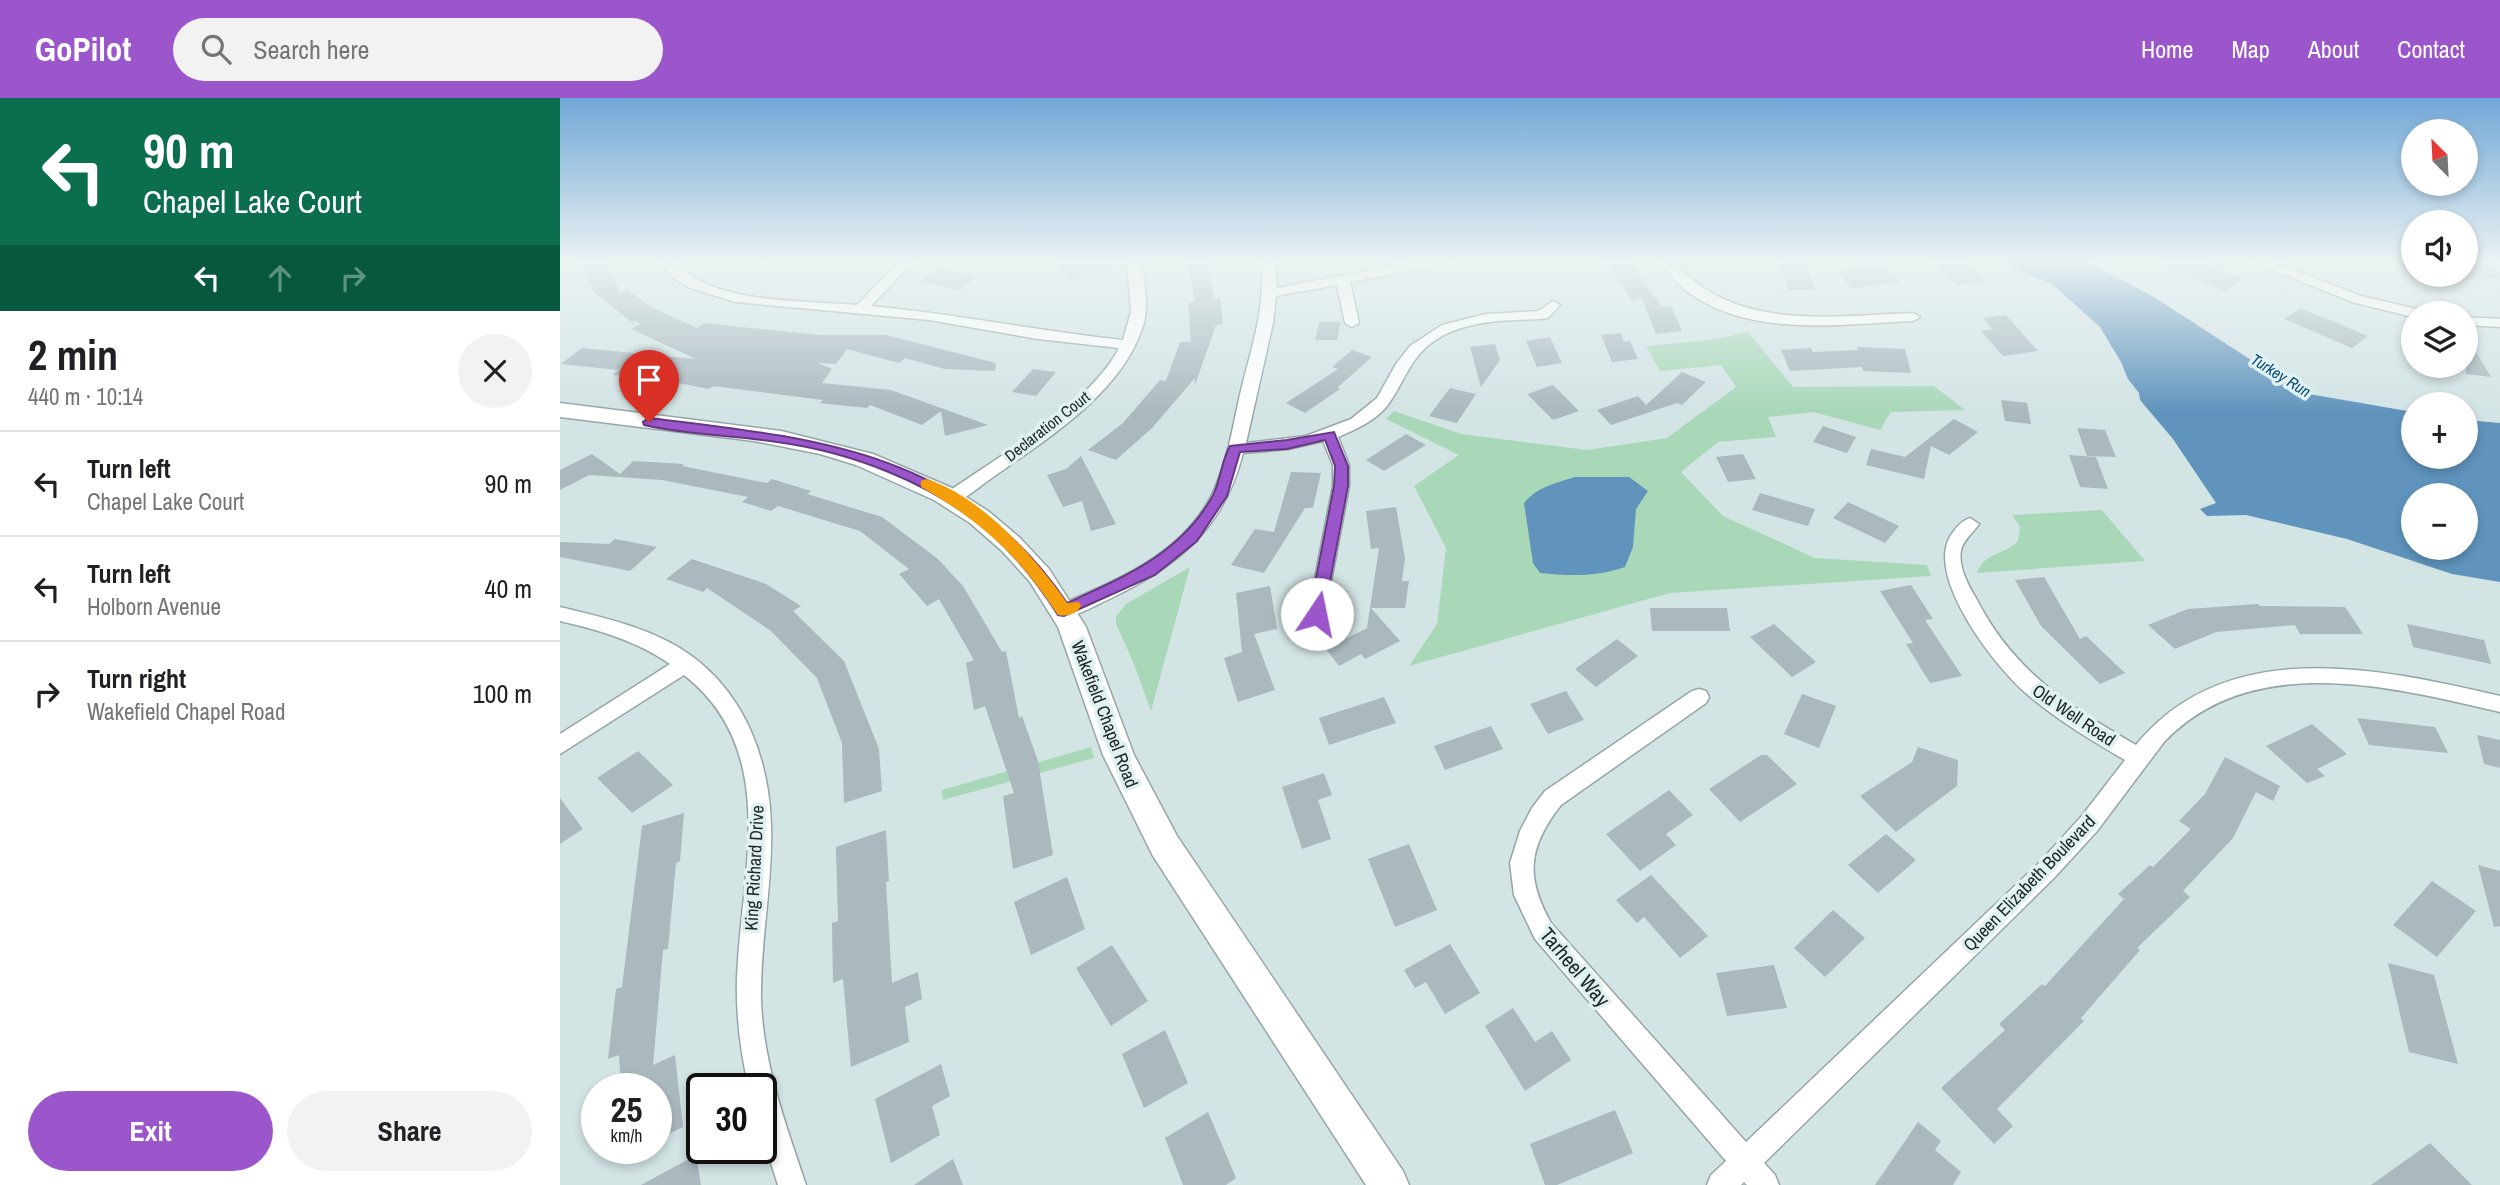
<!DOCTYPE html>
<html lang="en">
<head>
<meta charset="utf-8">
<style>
	body { margin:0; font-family:"Archivo Narrow",sans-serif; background:#f2f2f2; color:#202124; height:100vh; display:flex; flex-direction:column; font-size:26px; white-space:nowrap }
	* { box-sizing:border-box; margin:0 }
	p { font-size:23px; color:#757577 }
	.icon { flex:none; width:38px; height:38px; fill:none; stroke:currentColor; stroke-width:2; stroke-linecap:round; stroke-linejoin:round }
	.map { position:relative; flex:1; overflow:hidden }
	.side { display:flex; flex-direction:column; background:#fff; width:560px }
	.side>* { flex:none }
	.hud { background:#0b6e4f; color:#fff; overflow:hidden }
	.needle { width:46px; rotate:336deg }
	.fabs { position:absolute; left:1841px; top:21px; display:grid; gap:14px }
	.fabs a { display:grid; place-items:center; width:77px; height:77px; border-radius:50%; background:#fff; box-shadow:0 4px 10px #0003; font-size:35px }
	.speed { position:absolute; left:21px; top:975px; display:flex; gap:14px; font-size:35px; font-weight:700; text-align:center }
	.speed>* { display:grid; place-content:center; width:91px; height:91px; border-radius:50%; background:#fff; box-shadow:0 4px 10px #0003; line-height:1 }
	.speed small { font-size:18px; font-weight:400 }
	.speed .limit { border:4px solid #111; border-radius:10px; background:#fff; color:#111 }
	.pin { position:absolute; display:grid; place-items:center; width:60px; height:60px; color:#fff; margin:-72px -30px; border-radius:50% 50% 50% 0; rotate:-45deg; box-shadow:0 0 7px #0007 }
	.pin .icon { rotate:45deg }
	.me { position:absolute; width:77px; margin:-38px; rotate:11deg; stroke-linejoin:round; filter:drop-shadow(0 0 5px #0008) }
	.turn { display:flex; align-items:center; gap:24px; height:147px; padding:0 28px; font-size:32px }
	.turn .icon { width:91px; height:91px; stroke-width:2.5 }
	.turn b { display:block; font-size:49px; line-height:60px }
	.lanes { display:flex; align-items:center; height:66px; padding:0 28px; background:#0003; justify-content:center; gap:35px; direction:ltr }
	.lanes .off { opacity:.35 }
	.round { display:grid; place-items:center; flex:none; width:74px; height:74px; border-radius:37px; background:#f2f2f2 }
	.headline { display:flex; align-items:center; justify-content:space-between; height:119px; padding:0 28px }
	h1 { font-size:42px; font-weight:800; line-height:52px }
	.primary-button { display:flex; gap:14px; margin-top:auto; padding:14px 28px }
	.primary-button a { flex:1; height:80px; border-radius:42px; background:#9b56cb; color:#fff; font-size:28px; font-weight:800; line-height:80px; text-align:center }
	.primary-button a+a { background:#f2f2f2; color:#202124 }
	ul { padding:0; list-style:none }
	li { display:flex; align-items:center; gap:21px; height:105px; padding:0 28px; border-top:2px solid #e0e0e0 }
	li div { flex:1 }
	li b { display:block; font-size:26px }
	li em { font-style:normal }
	header { display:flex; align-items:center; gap:42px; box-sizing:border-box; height:98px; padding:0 35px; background:#9b56cb; color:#fff }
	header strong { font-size:33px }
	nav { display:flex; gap:38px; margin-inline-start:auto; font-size:24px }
	.search { width:490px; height:63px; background:#f2f2f2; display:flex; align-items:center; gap:18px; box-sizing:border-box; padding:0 24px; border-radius:38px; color:#757577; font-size:26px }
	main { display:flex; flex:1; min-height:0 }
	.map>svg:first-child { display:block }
	.green { fill:#a9d8b9 }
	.water { fill:#6094bd; fill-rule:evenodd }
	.building { fill:#a9b9be }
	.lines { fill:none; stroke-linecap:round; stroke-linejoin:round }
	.minor-casing { stroke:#96a6a7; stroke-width:3 }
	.secondary-casing { stroke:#96a6a7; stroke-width:3 }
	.minor { fill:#fff; fill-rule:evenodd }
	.secondary { fill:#fff; fill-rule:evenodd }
	.route { fill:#9b56cb; stroke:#653884; stroke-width:2 }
	.slow { fill:#f59e0b }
	.labels { text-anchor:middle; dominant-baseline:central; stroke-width:7; stroke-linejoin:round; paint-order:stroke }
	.far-water-label { font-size:16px; font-style:italic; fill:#084971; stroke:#e0f1f2 }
	.far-street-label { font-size:16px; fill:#1e2525; stroke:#e0f1f2 }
	.street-label { font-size:18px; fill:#1e2525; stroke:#e0f1f2 }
	.near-street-label { font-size:21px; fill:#1e2525; stroke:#e0f1f2 }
</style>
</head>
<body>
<header>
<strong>GoPilot</strong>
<div class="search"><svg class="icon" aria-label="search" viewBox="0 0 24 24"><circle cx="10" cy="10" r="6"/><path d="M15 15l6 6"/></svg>Search here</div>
<nav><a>Home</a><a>Map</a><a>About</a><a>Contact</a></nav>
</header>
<main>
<section class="side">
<div class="hud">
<div class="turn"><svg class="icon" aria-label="left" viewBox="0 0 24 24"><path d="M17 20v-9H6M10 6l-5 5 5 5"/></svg><div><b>90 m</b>Chapel Lake Court</div></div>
<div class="lanes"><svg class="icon" aria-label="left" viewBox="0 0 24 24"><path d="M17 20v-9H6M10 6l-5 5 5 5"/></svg><svg class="icon off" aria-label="ahead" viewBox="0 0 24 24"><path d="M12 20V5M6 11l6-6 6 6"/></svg><svg class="icon off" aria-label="right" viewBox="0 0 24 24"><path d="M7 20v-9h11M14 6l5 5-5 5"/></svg></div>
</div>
<div class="headline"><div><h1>2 min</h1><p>440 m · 10:14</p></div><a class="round"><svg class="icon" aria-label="close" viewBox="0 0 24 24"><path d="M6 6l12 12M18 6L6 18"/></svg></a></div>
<ul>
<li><svg class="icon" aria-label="left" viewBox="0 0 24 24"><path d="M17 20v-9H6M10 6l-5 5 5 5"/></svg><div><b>Turn left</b><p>Chapel Lake Court</p></div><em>90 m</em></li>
<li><svg class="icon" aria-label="left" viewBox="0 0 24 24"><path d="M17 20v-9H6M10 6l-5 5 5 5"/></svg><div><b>Turn left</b><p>Holborn Avenue</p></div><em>40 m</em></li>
<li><svg class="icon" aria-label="right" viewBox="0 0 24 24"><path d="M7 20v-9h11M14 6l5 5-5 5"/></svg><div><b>Turn right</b><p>Wakefield Chapel Road</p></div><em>100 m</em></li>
</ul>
<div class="primary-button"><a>Exit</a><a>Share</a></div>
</section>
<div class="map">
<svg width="1940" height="1087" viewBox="0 0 1940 1087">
	<rect width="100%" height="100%" fill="#d3e4e5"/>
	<path class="green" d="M 1188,234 L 1233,289 L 1374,288 L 1405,312 L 1331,314 L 1320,332 L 1254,314 L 1208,319 L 1216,339 L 1158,344 L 1121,374 L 1163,418 L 1255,460 L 1367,467 L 1371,478 L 1110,495 L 849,568 L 877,526 L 886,450 L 854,388 L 899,357 L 826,321 L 834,313 L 901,336 L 1027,352 L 1107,340 L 1176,289 L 1161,267 L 1100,273 L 1086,248 L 1150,242 Z
		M 1542,412 L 1585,463 L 1417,475 C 1424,454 1445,457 1458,443 L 1460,429 L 1452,417 Z
		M 630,469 L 591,613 L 574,566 L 556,526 L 556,518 L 566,506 Z
		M 531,649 L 534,660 L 383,702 L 382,692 Z"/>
	<path class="water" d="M 1444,162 L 1523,162 L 1530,165 L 1594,199 L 1725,284 L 1749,296 L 1853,314 L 1853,359 L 1906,359 L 1906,322 L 1940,325 L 1940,484 L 1892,476 L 1787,441 L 1686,417 L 1647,418 L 1640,411 L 1656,405 L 1613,341 L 1580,302 L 1579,295 L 1568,281 L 1561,264 L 1540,229 L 1492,186 L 1456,171 ZM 1853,397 L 1906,397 L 1906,450 L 1853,450 Z
		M 1015,379 L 1069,379 L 1088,393 L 1076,411 L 1073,449 L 1065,469 C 1037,479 1009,478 980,475 L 973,465 L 964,405 C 977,389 996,385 1015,379 Z"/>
	<path class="building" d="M 20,162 L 45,162 L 60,194 L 67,191 L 91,209 L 137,230 L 144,225 L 259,237 L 326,237 L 436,265 L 435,273 L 385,271 L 345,260 L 339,265 L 287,251 L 276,266 L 257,265 L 272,271 L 262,285 L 331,292 L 428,327 L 385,338 L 381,313 L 362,327 L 310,307 L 307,310 L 260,305 L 263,302 L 153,288 L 149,291 L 103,282 L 53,277 L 58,272 L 1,266 L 22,250 L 136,261 L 71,231 L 81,226 L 73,222 L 75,227 L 34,194 Z
		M 494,162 L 556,162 L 557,166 L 508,181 Z
		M 628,162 L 647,162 L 654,201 L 660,200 L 663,226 L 656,227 L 635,287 L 635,280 L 592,330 L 556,362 L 528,352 L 563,325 L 600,282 L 606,283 L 620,244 L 631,244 L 628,205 L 635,204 Z
		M 1045,162 L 1068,162 L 1102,209 L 1111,208 L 1122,233 L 1096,236 L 1082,200 L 1072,202 Z
		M 1371,162 L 1403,162 L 1424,183 L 1396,187 Z
		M 1593,162 L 1636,162 L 1682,181 L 1665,193 Z
		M 1906,162 L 1923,162 L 1940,176 L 1940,180 L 1906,181 Z
		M 1220,166 L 1246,166 L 1255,192 L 1228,192 Z
		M 1326,167 L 1340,184 L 1291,190 L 1277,172 Z
		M 379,170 L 417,178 L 399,192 L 360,183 Z
		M 1740,210 L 1808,238 L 1792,250 L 1724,221 Z
		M 1446,217 L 1478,253 L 1443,258 L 1421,233 L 1433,231 L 1423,220 Z
		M 759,224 L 781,224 L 777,242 L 755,242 Z
		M 1061,235 L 1064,244 L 1070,243 L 1078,261 L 1052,264 L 1041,237 Z
		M 1906,237 L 1931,279 L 1906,276 Z
		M 990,239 L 1002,265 L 977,269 L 966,243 Z
		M 935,246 L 940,262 L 921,289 L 910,249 Z
		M 1297,249 L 1345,251 L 1351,275 L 1303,273 L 1302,269 L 1230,273 L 1221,252 L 1251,250 L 1253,254 L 1298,252 Z
		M 792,252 L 812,259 L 777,290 L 780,291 L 745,315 L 726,305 L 778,271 L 772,269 Z
		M 473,271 L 496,274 L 476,298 L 452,294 Z
		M 1122,274 L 1146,284 L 1122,307 L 1117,305 L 1051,327 L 1037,312 L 1078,298 L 1086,307 Z
		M 993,287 L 1019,313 L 993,322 L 967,296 Z
		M 890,290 L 916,296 L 897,325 L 869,318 Z
		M 1441,302 L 1467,305 L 1471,326 L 1445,323 Z
		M 1394,321 L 1418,334 L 1389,357 L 1371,348 L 1364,381 L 1306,367 L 1311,351 L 1345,359 Z
		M 1263,328 L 1296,339 L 1287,355 L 1253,344 Z
		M 1517,330 L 1545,332 L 1556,359 L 1527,358 Z
		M 846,336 L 866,347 L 824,373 L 806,362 Z
		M 32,356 L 60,376 L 73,363 L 124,366 L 122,368 L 207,385 L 212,381 L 251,393 L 247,396 L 322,419 L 378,461 L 403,488 L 442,554 L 446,553 L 459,620 L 462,618 L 478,663 L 493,757 L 453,771 L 443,698 L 454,695 L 425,608 L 414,612 L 406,565 L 414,562 L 379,501 L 367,508 L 339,476 L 349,471 L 300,433 L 218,408 L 211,413 L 182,404 L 188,399 L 102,382 L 29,377 L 0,392 L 0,372 Z
		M 1183,356 L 1196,381 L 1168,384 L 1156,359 Z
		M 1509,357 L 1536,359 L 1548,391 L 1520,389 Z
		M 521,358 L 556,426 L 531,433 L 522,403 L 503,409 L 487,377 L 506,371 Z
		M 731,374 L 761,375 L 753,410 L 745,410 L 704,475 L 671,467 L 695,431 L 714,434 Z
		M 1200,395 L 1255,411 L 1248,428 L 1192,412 Z
		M 1288,404 L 1339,428 L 1325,445 L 1273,420 Z
		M 836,409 L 845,461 L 842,483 L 849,483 L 845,510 L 811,510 L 840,543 L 805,561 L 801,556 L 779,568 L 766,551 L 807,530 L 819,450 L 811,451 L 806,413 Z
		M 55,441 L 97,449 L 70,473 L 0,459 L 0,444 L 49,446 Z
		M 132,461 L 206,486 L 241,508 L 233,513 L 284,563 L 319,651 L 322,693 L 284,705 L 282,645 L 257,580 L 211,533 L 147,490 L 143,494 L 106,481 Z
		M 1484,479 L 1520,541 L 1526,538 L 1565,575 L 1540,586 L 1481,528 L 1455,482 Z
		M 1351,487 L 1373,521 L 1365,522 L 1402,578 L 1370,585 L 1346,546 L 1353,545 L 1320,493 Z
		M 710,488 L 717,531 L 694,536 L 715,592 L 678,604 L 664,560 L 682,554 L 676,495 Z
		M 1698,506 L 1700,508 L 1785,509 L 1803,536 L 1740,536 L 1735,527 L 1656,534 L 1615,551 L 1588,527 L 1628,511 Z
		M 1090,510 L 1167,510 L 1170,533 L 1092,533 Z
		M 1214,526 L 1256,564 L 1232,579 L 1190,539 Z
		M 1847,526 L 1924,542 L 1931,566 L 1853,549 Z
		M 1057,541 L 1078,558 L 1036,589 L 1015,571 Z
		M 1006,593 L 1024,622 L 988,636 L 970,606 Z
		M 1242,596 L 1276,608 L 1259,650 L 1224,636 Z
		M 824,599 L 836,625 L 769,647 L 759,620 Z
		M 1797,620 L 1875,629 L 1888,655 L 1809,647 Z
		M 1752,626 L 1787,656 L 1757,671 L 1765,678 L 1747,685 L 1706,648 Z
		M 931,628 L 943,651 L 885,672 L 874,648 Z
		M 1917,637 L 1940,642 L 1940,670 L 1924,666 Z
		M 1358,649 L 1398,662 L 1397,688 L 1336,734 L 1300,698 L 1352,664 Z
		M 78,653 L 113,687 L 72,715 L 37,680 Z
		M 1201,657 L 1207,657 L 1237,686 L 1180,724 L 1149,691 Z
		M 1665,659 L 1720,688 L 1713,703 L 1696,694 L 1673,740 L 1623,793 L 1630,799 L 1577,850 L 1580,852 L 1521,920 L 1524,923 L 1437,1011 L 1453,1028 L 1434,1046 L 1381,990 L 1445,932 L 1439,926 L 1482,886 L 1485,888 L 1564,801 L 1558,796 L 1590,767 L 1593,769 L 1631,731 L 1619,723 L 1645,696 Z
		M 764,675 L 772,697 L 758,702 L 771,741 L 742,751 L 722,689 Z
		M 1109,692 L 1133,717 L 1106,736 L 1116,747 L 1080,773 L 1046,736 Z
		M 0,700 L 23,731 L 0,746 Z
		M 124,715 L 120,763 L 116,765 L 108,851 L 103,852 L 93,967 L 115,957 L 123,1029 L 96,1042 L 96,990 L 61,990 L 59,957 L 48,961 L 56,891 L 62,889 L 82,728 Z
		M 326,732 L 329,783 L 326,784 L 332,885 L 358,874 L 362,901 L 345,909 L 349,944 L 291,969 L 283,881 L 273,885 L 272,825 L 278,823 L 276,749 Z
		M 1326,736 L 1356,762 L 1318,795 L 1288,767 Z
		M 849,746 L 877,812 L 835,829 L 808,761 Z
		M 1918,767 L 1940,773 L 1940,828 L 1934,829 Z
		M 1091,777 L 1148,838 L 1120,860 L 1084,819 L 1077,825 L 1056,802 Z
		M 507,779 L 525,831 L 471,857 L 454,804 Z
		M 1872,783 L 1916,813 L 1877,859 L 1833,827 Z
		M 1273,812 L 1305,840 L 1265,879 L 1234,850 Z
		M 890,846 L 920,895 L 885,916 L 866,884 L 855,890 L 844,872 Z
		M 552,847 L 588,903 L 551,928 L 516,870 Z
		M 1828,865 L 1874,877 L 1898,966 L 1849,954 Z
		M 1214,867 L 1227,910 L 1167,918 L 1156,875 Z
		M 953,910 L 975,944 L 992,933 L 1011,962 L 965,993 L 925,928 Z
		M 605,932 L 628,985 L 584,1010 L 562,956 Z
		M 381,966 L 390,998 L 372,1008 L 380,1037 L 331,1065 L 315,1001 Z
		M 1055,1012 L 1073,1055 L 997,1087 L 985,1087 L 970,1046 Z
		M 648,1014 L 676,1080 L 666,1087 L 623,1087 L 605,1040 Z
		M 1358,1024 L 1381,1043 L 1375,1052 L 1401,1074 L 1393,1087 L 1315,1087 Z
		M 1870,1045 L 1912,1087 L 1811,1087 Z
		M 136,1057 L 141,1087 L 81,1087 Z
		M 393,1061 L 403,1087 L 354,1087 Z"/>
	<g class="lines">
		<g class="minor-casing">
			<path id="minor" d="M 98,162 L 112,162 C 151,207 241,202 297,207 L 341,162 L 355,162 L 311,208 C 396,216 479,233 563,242 L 571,214 L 567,162 L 581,162 C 584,184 590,210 582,231 C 560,295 490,339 436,377 C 422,386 407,401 391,406 L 382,400 L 385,396 C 436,360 531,306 559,250 L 478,241 L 369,222 L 175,204 L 128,189 L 113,180 Z
				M 701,162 L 715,162 L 717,190 L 865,162 L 893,162 L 886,166 L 790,184 L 799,225 L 792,229 L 785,225 L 777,187 L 716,198 L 713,225 L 686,345 L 746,338 L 791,321 L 817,300 L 836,266 L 850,248 L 882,227 L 926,216 L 979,213 L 993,203 L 1000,207 L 988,220 C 978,222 966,221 956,222 C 928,223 897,227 874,243 C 849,260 844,286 827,308 C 815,323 795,332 778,339 L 789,367 L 789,388 L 764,521 L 750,521 L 748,516 L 773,388 L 773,367 L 763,343 L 728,351 L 683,355 C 663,434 614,471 543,504 C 530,510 511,522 497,518 L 495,513 L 497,508 C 560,481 631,453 657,385 C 670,353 674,321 682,288 C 693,245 706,206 701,162 Z
				M 1099,162 L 1113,162 C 1171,234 1271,218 1353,215 L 1360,219 L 1353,223 C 1281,226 1190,240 1128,194 C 1116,186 1108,173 1099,162 Z
				M 1688,162 L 1707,162 L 1801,198 L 1861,212 L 1863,215 L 1853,215 L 1853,219 L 1792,204 Z
				M 1906,219 L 1940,221 L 1940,229 L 1906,227 Z
				M 1410,420 L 1419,426 C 1413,435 1404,441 1401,452 C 1398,470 1409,488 1417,502 C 1454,574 1509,608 1576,647 C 1666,536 1819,570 1940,598 L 1940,614 C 1832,589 1691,552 1604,644 L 1537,733 L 1494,780 L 1204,1065 L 1215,1077 L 1219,1087 L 1187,1087 L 1184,1084 L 1181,1087 L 1147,1087 L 1151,1077 L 1166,1063 L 975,841 L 954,797 L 950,765 L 960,733 L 972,710 L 985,693 L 1132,593 L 1139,591 L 1146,593 L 1149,599 L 1146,605 L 1001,707 C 968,749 965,779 991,825 L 1186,1044 L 1478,766 L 1521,719 L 1565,662 C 1531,642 1497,622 1467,596 C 1436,570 1364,478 1391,437 C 1396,430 1401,423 1410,420 Z
				M 0,509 C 45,520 96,531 133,559 C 186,599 209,662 211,727 C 213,785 200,843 201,902 C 203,966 226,1027 246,1087 L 218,1087 L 201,1034 L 201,990 L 189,990 C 180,953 176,917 177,879 C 181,774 221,653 124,577 L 0,656 L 0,636 L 110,566 C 77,543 39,532 0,523 Z"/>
		</g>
		<g class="secondary-casing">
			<path id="secondary" d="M 0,305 L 221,333 L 313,356 L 392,390 L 428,413 L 460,440 L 489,471 L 526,529 L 574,657 L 617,738 L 843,1073 L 849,1087 L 806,1087 L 593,758 L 543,657 L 498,529 L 470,484 L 442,453 L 410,425 L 374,402 L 296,367 L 260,356 L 194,343 L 0,319 Z"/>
		</g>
		<use href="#minor" class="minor"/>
		<use href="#secondary" class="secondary"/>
	</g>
	<linearGradient id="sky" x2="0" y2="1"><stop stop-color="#71a7d7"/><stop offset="0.52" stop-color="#ebf3f3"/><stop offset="1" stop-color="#ebf3f3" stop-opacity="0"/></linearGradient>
	<rect width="1940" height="314" fill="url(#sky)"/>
	<path class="route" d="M 89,320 C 256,340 404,353 507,505 C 564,479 620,456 652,399 C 661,383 661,363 670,348 L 727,342 L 774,334 L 788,368 L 788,388 L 764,516 L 757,522 L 749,516 L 774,388 L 775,368 L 765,342 L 727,351 L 680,354 L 667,398 L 637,443 L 595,477 L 504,518 L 498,517 C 479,487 457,459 430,435 C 373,385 291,354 217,344 C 173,337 127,337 84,327 L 83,324 Z"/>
	<path class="slow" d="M 366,381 C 420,397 476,460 507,505 L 519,504 L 521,508 C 517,516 506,519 498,517 C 459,458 422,424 361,389 L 361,383 Z"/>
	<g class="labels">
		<g class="far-water-label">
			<text transform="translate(1721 277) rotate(32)">Turkey Run</text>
		</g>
		<g class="far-street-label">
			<text transform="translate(487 328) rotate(-38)">Declaration Court</text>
		</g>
		<g class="street-label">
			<text transform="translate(545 616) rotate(69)">Wakefield Chapel Road</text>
			<text transform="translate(1514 617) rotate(34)">Old Well Road</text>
			<text transform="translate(194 770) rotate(-87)">King Richard Drive</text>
			<text transform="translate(1469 785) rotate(-46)">Queen Elizabeth Boulevard</text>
		</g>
		<g class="near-street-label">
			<text transform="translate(1015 869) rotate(50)">Tarheel Way</text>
		</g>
	</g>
</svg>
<div class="fabs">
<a><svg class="needle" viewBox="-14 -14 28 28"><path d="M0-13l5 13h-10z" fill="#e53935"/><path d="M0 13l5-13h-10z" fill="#757577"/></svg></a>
<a><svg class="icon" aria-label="sound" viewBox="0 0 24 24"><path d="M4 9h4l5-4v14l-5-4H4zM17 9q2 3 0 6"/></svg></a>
<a><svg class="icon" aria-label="layers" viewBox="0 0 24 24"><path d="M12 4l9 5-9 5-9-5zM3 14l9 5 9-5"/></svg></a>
<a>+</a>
<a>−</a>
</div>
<div class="speed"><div>25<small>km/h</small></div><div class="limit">30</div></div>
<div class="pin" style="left:89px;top:324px;background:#d93025"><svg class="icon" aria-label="arrive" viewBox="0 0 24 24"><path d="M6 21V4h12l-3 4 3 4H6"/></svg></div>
<svg class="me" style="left:757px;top:516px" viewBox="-20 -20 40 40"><circle r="19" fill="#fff"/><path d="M0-13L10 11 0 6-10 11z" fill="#9b56cb"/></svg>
</div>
</main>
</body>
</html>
